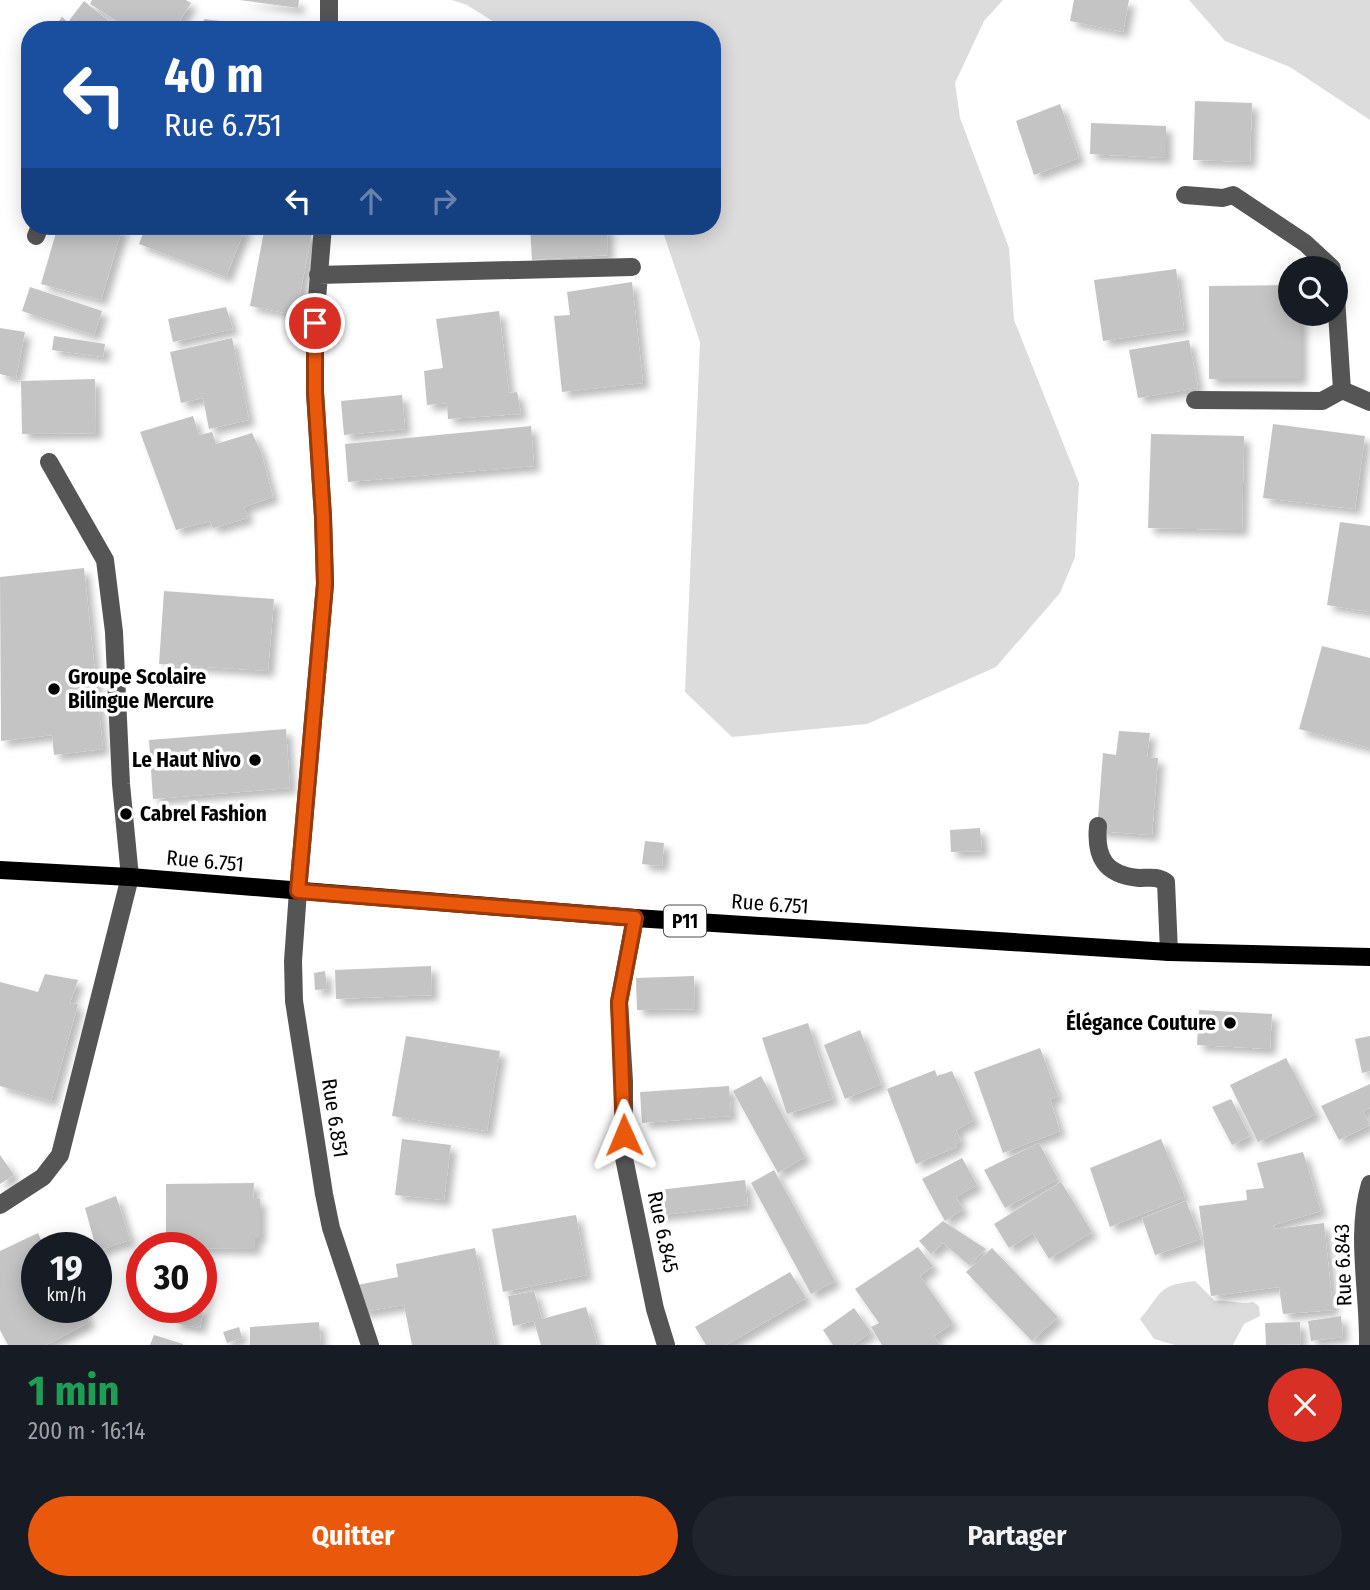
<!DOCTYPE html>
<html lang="fr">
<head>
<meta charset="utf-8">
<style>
	body { margin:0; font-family:"Fira Sans Condensed",sans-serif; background:#20242c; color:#f1f3f6; height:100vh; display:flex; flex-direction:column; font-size:26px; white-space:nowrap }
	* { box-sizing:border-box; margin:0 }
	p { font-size:23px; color:#9ea1a6 }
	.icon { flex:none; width:38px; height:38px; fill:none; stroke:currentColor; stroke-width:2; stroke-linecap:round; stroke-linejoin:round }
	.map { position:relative; height:1345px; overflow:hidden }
	.sheet { display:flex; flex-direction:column; background:#171b24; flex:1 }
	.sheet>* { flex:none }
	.banner { position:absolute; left:21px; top:21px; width:700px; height:214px; border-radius:28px; box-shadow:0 4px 18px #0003; background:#1a4fa0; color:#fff; overflow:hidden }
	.fabs { position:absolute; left:1278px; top:256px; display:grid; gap:14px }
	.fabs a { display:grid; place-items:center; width:70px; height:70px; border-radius:50%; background:#171b24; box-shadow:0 4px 18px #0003; font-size:35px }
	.speed { position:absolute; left:21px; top:1232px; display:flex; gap:14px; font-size:35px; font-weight:700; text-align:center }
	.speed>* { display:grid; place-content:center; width:91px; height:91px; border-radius:50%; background:#171b24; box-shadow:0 4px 18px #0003; line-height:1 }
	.speed small { font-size:18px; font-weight:400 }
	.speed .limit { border:10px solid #d22; background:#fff; color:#111 }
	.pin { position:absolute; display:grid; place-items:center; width:60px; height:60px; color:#fff; margin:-30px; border:4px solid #fff; border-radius:50%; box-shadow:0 2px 7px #0007 }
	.me { position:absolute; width:77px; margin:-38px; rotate:359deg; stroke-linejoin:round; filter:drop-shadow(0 0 5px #0008) }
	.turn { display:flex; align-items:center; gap:24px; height:147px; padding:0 28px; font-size:32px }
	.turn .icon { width:91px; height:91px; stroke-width:2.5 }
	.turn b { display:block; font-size:49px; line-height:60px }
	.lanes { display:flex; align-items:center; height:66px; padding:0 28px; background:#0003; justify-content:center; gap:35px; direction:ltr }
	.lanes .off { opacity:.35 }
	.round { display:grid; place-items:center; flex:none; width:74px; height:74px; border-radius:37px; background:#20242c }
	.head { display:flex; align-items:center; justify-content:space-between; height:119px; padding:0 28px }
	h1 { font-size:42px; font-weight:700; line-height:52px; color:#1e9e55 }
	.cta { display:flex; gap:14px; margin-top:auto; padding:14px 28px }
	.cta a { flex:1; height:80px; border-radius:42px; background:#ea580c; color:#fff; font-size:28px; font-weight:700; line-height:80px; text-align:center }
	.cta a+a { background:#20242c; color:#f1f3f6 }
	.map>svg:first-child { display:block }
	.green { fill:#dcdcdc }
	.building { fill:#c4c4c4; filter:url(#shadow) }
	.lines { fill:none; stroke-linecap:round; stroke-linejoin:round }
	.minor { stroke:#555; stroke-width:18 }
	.major { stroke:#000; stroke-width:18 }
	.route-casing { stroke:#983908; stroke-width:18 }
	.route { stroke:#ea580c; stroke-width:12 }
	.poi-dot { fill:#000; stroke:#fff; stroke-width:2.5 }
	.labels { text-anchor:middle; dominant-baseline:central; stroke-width:7; stroke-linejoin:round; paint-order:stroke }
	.shield { fill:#fff; stroke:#4c4c4c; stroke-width:2 }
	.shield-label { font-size:19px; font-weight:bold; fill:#000 }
	.poi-label { font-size:21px; font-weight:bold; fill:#000; stroke:#fff; text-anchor:start }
	.street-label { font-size:21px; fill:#000; stroke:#fff }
</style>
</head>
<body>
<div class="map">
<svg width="1370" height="1345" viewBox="0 0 1370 1345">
	<defs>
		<filter id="shadow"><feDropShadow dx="6" dy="6" stdDeviation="3.5" flood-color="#0004"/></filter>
	</defs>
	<rect width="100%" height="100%" fill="#fff"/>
	<path class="green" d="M 452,0 L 1003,0 L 984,21 L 955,83 L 960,118 L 1009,248 L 1014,320 L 1079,483 L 1075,557 L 1060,593 L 996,667 L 867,724 L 732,737 L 685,692 L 700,342 L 661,226 L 712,226 L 712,30 L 507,30 L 467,5 Z
		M 1189,0 L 1370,0 L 1370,120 L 1290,67 L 1225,41 Z
		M 1195,1281 L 1215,1301 C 1229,1300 1240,1305 1253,1302 L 1259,1306 L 1260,1316 L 1244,1324 L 1233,1345 L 1175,1345 L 1154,1339 L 1140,1319 C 1163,1292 1157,1285 1195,1281 Z"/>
	<path class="building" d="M 92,0 L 186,0 L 191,3 L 174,30 L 131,30 L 90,4 Z
		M 240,0 L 299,0 L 298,8 Z
		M 1074,0 L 1129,0 L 1123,32 L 1070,21 Z
		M 84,1 L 120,30 L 52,30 L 62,17 L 68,22 Z
		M 205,19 L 277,28 L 277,30 L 194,30 Z
		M 1195,101 L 1252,103 L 1250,162 L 1193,160 Z
		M 1060,104 L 1079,158 L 1034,175 L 1016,121 Z
		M 1091,123 L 1166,126 L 1166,158 L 1090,154 Z
		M 58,226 L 123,226 L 101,300 L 41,284 Z
		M 146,226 L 246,226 L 226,277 L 139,244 Z
		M 265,226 L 312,233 L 296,315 L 250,306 Z
		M 530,226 L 607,226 L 608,255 L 532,260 Z
		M 1176,269 L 1184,329 L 1103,341 L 1094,280 Z
		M 632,282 L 643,383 L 562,392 L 554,316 L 570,315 L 567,292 Z
		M 1290,285 L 1290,313 L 1301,313 L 1301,379 L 1209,379 L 1209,286 Z
		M 30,287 L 102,311 L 94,335 L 22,311 Z
		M 226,307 L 233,329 L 173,342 L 168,319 Z
		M 499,311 L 509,393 L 517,392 L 521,414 L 448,419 L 447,403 L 427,405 L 424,371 L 443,368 L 436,319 Z
		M 0,328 L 25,332 L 16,378 L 0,374 Z
		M 54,336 L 105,344 L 103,357 L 52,350 Z
		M 232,338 L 249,420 L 209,429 L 203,398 L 181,403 L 170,352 Z
		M 1189,340 L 1198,388 L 1138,398 L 1129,350 Z
		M 95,379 L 96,433 L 22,434 L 21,381 Z
		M 402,395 L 405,429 L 344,435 L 341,401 Z
		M 193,416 L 199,435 L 212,432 L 216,444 L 252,433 L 261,452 L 273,497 L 244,507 L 248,518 L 213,528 L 210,521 L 176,530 L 140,432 Z
		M 1273,424 L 1365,436 L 1355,509 L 1263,498 Z
		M 531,426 L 534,466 L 348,482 L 345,444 Z
		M 1151,434 L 1244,436 L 1242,530 L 1148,528 Z
		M 1340,522 L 1370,526 L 1370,612 L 1327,605 Z
		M 84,568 L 103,749 L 54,755 L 52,735 L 1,741 L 0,577 Z
		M 164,591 L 274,599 L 268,671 L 159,664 Z
		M 1322,646 L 1370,658 L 1370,748 L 1299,729 Z
		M 286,729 L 290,788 L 153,799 L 149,740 Z
		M 1119,731 L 1150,733 L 1147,757 L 1158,758 L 1152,835 L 1097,831 L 1103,753 L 1116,755 Z
		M 980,828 L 982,851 L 951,852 L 950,830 Z
		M 645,841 L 664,843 L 662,866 L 642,864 Z
		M 431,966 L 432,995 L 336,999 L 335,970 Z
		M 325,971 L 327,989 L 315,990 L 314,973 Z
		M 45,974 L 78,980 L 70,1003 L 78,1004 L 51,1101 L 0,1086 L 0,982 L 38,992 Z
		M 694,976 L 695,1009 L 637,1010 L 636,978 Z
		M 1199,1010 L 1272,1014 L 1270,1049 L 1197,1045 Z
		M 808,1023 L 833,1099 L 787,1114 L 762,1038 Z
		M 860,1030 L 881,1084 L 845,1099 L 824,1045 Z
		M 406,1036 L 500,1051 L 487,1131 L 392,1116 Z
		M 1370,1036 L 1370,1071 L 1362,1073 L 1355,1039 Z
		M 1040,1048 L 1058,1096 L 1050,1099 L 1060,1131 L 1003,1153 L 974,1072 Z
		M 1286,1058 L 1316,1114 L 1258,1142 L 1230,1085 Z
		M 935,1070 L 937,1076 L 952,1071 L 974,1120 L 956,1130 L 961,1141 L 955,1144 L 957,1147 L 916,1164 L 887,1089 Z
		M 761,1076 L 805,1157 L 778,1173 L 733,1091 Z
		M 1370,1084 L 1370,1108 L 1363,1111 L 1370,1125 L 1339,1140 L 1321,1106 Z
		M 729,1086 L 731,1116 L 642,1123 L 640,1092 Z
		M 1231,1099 L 1250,1136 L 1232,1145 L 1212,1107 Z
		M 402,1139 L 451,1145 L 444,1200 L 395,1195 Z
		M 1161,1139 L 1185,1197 L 1110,1227 L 1090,1168 Z
		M 1039,1143 L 1058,1179 L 1005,1208 L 984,1170 Z
		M 1303,1152 L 1321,1211 L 1274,1225 L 1275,1229 L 1324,1223 L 1333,1310 L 1283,1314 L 1279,1287 L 1211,1296 L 1199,1206 L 1247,1200 L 1246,1190 L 1264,1188 L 1257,1163 Z
		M 0,1155 L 14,1175 L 0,1184 Z
		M 962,1158 L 977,1185 L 956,1197 L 963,1209 L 945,1221 L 922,1179 Z
		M 774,1170 L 835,1281 L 811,1294 L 751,1183 Z
		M 745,1180 L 748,1205 L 653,1216 L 650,1191 Z
		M 1061,1182 L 1092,1232 L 1049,1259 L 1033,1233 L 1009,1248 L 994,1224 Z
		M 254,1183 L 253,1199 L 260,1199 L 260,1238 L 255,1238 L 255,1249 L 166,1248 L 166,1184 Z
		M 116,1196 L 130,1240 L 97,1251 L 85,1208 Z
		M 1186,1201 L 1201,1239 L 1155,1255 L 1142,1218 Z
		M 576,1215 L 587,1275 L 503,1292 L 492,1229 Z
		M 943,1221 L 986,1249 L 969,1265 L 943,1243 L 931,1254 L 919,1241 Z
		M 38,1233 L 45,1248 L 37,1248 L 37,1307 L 82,1307 L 89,1322 L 46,1345 L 8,1345 L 0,1330 L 0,1251 Z
		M 918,1247 L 933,1266 L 920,1276 L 953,1323 L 934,1336 L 940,1345 L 882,1345 L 871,1327 L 879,1323 L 855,1289 Z
		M 475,1248 L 495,1345 L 412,1345 L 404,1305 L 362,1312 L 352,1286 L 398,1277 L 396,1264 Z
		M 992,1248 L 1058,1317 L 1032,1341 L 966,1272 Z
		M 790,1272 L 806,1298 L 726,1345 L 706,1345 L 695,1327 Z
		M 201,1290 L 206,1291 L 200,1328 L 175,1323 L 177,1307 L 201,1307 Z
		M 534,1291 L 542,1319 L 586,1307 L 597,1345 L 541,1345 L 534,1321 L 513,1326 L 508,1296 Z
		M 854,1308 L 871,1332 L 853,1345 L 833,1345 L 823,1330 Z
		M 1341,1316 L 1343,1337 L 1311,1341 L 1308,1321 Z
		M 319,1322 L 321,1345 L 250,1345 L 250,1327 Z
		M 1300,1322 L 1301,1344 L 1266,1345 L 1265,1323 Z
		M 239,1327 L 242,1338 L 227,1343 L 223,1332 Z
		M 154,1335 L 183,1344 L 183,1345 L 150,1345 Z"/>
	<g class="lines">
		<path class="minor" d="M 329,0 L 329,30
			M 1185,195 L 1223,198 L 1233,195 L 1305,243 L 1332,268
			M 323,226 L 315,323 L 315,392 L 323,517 L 325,584 L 298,891 L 293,961 L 294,1001 L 324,1194 L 331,1228 L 370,1345
			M 36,236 L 40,226
			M 318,275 L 632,267
			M 1335,282 L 1342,390
			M 1342,390 L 1370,402
			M 1195,400 L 1322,401 L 1342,390
			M 1098,826 C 1095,857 1105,875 1139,878 C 1149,878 1157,876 1166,882 L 1169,952
			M 635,918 L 619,1002 L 624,1081 L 624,1158 L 655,1309 L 666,1345
			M 0,1205 L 43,1177 L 60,1155 L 130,877 L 121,784 L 114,632 L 105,560 L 49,462
			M 1368,1345 C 1369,1292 1355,1235 1370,1184"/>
		<path class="major" d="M 0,870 L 130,877 L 635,918 L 1169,952 L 1370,957"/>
	</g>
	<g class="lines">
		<g class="route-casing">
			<path id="route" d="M 315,323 L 315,392 L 323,517 L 325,584 L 298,891 L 635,918 L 619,1002 L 624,1135"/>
		</g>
		<use href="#route" class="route"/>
	</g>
	<g class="poi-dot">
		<circle cx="54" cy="689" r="7"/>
		<circle cx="255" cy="760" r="7"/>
		<circle cx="126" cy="814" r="7"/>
		<circle cx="1230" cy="1023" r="7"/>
	</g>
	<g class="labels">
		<rect class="shield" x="664" y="905.5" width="42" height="31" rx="5"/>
		<g class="shield-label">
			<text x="685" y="921">P11</text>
		</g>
		<g class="poi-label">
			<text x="68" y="677">Groupe Scolaire<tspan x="68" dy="24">Bilingue Mercure</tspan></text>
			<text x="241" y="760" text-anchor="end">Le Haut Nivo</text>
			<text x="140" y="814">Cabrel Fashion</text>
			<text x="1216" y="1023" text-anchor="end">Élégance Couture</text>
		</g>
		<g class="street-label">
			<text transform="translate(205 861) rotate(5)">Rue 6.751</text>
			<text transform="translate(770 904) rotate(4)">Rue 6.751</text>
			<text transform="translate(335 1118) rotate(81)">Rue 6.851</text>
			<text transform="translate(663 1232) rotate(78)">Rue 6.845</text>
			<text transform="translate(1343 1265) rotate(-92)">Rue 6.843</text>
		</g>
	</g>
</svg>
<div class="fabs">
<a><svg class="icon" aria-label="search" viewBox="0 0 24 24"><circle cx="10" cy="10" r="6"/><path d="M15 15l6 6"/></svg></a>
</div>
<div class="speed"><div>19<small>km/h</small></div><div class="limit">30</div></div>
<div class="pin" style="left:315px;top:323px;background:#d93025"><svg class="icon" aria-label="arrive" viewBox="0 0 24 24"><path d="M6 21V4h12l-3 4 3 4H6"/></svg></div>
<svg class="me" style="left:624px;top:1135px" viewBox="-20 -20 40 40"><path d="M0-17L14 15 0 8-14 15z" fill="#ea580c" stroke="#fff" stroke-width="4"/></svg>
<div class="banner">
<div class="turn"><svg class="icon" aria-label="left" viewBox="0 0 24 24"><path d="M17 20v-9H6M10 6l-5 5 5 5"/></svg><div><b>40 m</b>Rue 6.751</div></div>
<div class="lanes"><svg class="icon" aria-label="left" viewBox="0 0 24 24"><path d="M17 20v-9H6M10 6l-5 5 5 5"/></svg><svg class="icon off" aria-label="ahead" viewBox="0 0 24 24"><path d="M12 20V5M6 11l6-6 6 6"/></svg><svg class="icon off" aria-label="right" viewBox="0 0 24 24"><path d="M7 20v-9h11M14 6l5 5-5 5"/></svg></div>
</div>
</div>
<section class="sheet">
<div class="head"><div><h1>1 min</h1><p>200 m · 16:14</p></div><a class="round" style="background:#d93025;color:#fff"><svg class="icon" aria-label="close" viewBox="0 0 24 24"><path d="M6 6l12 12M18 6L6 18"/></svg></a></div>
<div class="cta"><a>Quitter</a><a>Partager</a></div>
</section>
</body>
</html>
